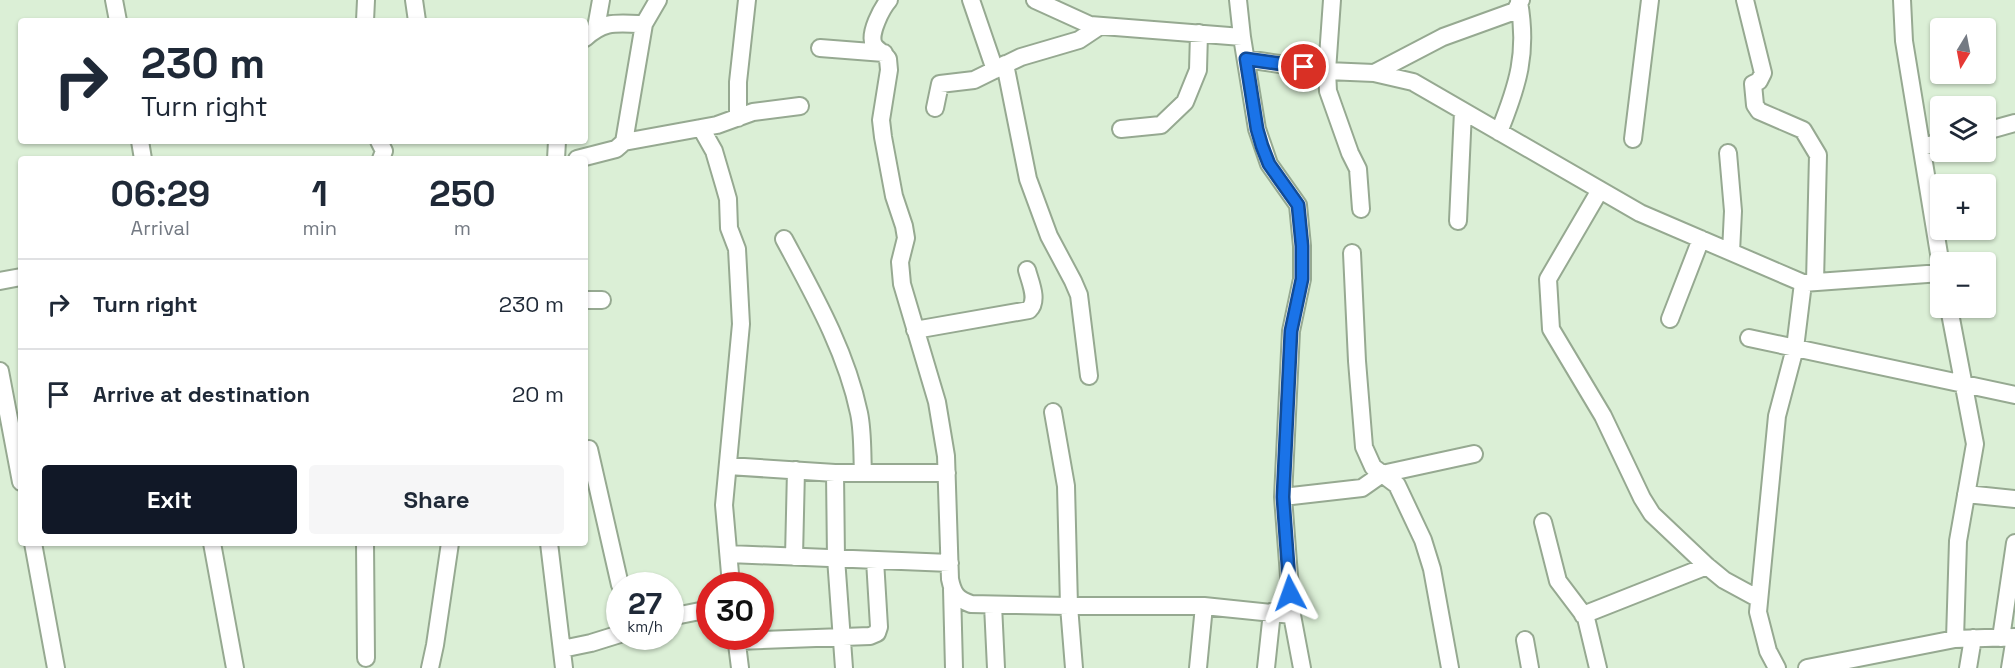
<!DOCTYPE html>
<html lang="en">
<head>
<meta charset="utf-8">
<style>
	body { margin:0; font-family:"Space Grotesk",sans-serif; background:#f6f6f7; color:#1f2937; height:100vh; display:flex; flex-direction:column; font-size:22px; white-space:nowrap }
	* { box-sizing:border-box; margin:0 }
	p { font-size:20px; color:#747a83 }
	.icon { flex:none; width:33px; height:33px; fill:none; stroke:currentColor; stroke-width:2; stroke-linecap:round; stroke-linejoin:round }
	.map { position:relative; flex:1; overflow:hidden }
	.panel { position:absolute; left:18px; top:156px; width:570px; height:390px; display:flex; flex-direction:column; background:#fff; border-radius:6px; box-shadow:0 2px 4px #0004 }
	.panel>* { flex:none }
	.banner { position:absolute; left:18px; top:18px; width:570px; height:126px; border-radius:6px; box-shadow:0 2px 4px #0004; background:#fff; color:#1f2937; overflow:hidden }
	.needle { width:39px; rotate:190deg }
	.tools { position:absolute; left:1930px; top:18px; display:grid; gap:12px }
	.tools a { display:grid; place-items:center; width:66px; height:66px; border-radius:6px; background:#fff; box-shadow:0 2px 4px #0004; font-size:30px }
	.speed { position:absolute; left:606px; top:572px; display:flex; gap:12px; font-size:30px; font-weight:700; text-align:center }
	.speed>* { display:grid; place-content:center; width:78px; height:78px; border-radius:50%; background:#fff; box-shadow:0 2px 4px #0004; line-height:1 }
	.speed small { font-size:15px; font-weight:400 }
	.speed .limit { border:9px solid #d22; background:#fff; color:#111 }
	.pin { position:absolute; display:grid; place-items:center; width:51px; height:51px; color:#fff; margin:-26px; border:3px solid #fff; border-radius:50%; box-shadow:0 2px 6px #0007 }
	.me { position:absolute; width:66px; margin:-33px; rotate:356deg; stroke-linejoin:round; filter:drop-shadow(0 0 4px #0008) }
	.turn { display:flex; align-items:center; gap:21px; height:126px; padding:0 24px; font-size:27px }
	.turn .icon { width:78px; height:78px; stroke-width:2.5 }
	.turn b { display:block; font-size:42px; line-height:51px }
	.eta { display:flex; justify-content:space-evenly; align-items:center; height:102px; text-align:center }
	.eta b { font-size:36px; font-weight:600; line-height:42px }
	.action { display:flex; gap:12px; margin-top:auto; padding:12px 24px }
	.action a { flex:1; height:69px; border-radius:6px; background:#111827; color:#fff; font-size:24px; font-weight:600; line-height:69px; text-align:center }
	.action a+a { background:#f6f6f7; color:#1f2937 }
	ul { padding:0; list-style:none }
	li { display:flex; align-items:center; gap:18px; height:90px; padding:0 24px; border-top:2px solid #e0e1e3 }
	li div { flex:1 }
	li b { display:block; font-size:22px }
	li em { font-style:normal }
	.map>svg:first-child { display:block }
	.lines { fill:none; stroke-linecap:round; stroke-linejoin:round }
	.minor-casing { stroke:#96a991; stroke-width:20 }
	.minor { stroke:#fff; stroke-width:16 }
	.route-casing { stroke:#114b97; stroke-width:15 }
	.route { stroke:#1a73e8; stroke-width:10 }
</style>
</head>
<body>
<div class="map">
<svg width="2015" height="668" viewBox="0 0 2015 668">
	<rect width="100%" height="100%" fill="#dbefd6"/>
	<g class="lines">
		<g class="minor-casing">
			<path id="minor" d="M 114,0 L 118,21
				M 414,0 L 417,21
				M 889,0 C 882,8 868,34 874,45 C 877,50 885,54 888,59 L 889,70 L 881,120 L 883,137 L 894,196 L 904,226 L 906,238 L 900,262 L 902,284 L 937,402 L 946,456 L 950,579 C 953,594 957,599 971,604 L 1069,606 L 1204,606 L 1292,615
				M 971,0 L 995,70
				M 1035,0 L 1090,25 L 1242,37
				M 1238,0 L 1242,37 L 1257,129 L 1269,164 L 1298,205 L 1302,246 L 1302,279 L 1291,331 L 1283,497 L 1292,615 L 1302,668
				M 1332,0 L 1327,71 L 1328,91 L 1350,153 L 1358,169 L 1361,209
				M 1745,0 L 1763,73 L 1759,81 L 1753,84 L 1755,105 L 1759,111 L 1803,130 L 1818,155 L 1815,282
				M 1902,0 L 1904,41 L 1941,266
				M 365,21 L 366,0
				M 596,28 L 601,0
				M 585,38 C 606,19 618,24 644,24
				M 820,48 L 884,53
				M 1246,59 L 1327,71 L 1374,73 L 1413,82 L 1640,213 L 1803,283 L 1941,273
				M 1005,64 L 1028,179 L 1049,236 L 1073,281 L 1079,295 L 1089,376
				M 1374,73 L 1443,37 L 1515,11 L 1521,0
				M 935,108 L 940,84 L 974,80 L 1021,57 L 1079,40 L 1100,26
				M 738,118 L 738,82 L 747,0
				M 701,128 L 714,151 L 724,185 L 728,199 L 729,228 L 737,249 L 741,324 L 724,505 L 731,585
				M 1121,129 L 1161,125 L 1185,102 L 1198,70 L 1199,33
				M 1986,131 L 2015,123
				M 1499,132 C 1518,85 1528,53 1519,2
				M 1633,139 L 1650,0
				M 140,141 L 143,159
				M 379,141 L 384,151 L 381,159
				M 624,142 L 717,125 L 753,112 L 800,106
				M 1922,147 L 1941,142
				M 1728,153 L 1733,211 L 1731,252
				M 556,159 L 557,141
				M 577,159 L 616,149 L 624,142 L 644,24 L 658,0
				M 1600,190 L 1548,279 L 1551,329 L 1603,416 L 1642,498 L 1652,514 L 1707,566 L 1724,580 L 1759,599
				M 1458,221 L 1463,111
				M 784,239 C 814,295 846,351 859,413 C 863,432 862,453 863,473
				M 1352,253 L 1357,361 L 1364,447 L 1373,467 L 1397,485 L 1423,540 L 1432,569 L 1450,668
				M 0,281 L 21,277
				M 585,300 L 602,300
				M 1949,308 L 1975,444 L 1958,541 L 1955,639
				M 1670,319 L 1701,239
				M 915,330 L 1029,310 C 1039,300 1030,282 1027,270
				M 1749,338 L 2015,395
				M 0,371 L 21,482
				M 1053,412 L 1066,486 L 1069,606 L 1074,668
				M 589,449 L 620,585
				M 728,466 L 835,473 L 947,473
				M 835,473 L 836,558 L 844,668
				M 1966,494 L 2015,499
				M 1283,497 L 1362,488 L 1382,474 L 1474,454
				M 1543,522 L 1558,581 L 1586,618 L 1598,668
				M 33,543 L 56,668
				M 212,543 L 235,668
				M 365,543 L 366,658
				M 549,543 L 564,668
				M 729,554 L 950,563
				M 794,557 L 796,470
				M 952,589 L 954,668
				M 993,605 L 996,668
				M 1583,615 L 1707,566
				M 670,617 L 710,609
				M 736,636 L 740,668
				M 2001,638 L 2015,543
				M 1525,640 L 1530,668
				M 736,641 L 870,636 L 877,633 L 879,627 L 875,560
				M 562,649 L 591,643 L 620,634
				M 430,668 L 435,645 L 450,543
				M 1198,668 L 1204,606
				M 1266,668 L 1272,612
				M 1777,668 L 1768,651 L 1758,612 L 1777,416 L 1795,348 L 1803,283
				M 1807,668 L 1955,639 L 2015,637 L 2010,668
				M 1968,668 L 1973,638"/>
		</g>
		<use href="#minor" class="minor"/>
	</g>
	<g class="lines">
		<g class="route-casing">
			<path id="route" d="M 1290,593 L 1283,497 L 1291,331 L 1302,279 L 1302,246 L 1298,205 L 1269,164 L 1262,146 L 1257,129 L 1246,59 L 1304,67"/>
		</g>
		<use href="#route" class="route"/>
	</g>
</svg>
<div class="tools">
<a><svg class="needle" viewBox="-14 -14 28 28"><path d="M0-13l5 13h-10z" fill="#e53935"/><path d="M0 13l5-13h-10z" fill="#747a83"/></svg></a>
<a><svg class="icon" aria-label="layers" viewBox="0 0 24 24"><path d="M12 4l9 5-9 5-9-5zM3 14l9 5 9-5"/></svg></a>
<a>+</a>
<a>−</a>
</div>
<div class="speed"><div>27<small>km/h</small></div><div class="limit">30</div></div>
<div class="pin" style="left:1304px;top:67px;background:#d93025"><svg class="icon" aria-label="arrive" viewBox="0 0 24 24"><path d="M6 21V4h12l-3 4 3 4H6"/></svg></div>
<svg class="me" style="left:1290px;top:593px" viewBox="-20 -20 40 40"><path d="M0-17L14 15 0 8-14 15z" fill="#1a73e8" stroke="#fff" stroke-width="4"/></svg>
<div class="banner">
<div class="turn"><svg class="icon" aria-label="right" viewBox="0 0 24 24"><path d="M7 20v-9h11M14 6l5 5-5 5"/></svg><div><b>230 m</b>Turn right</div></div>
</div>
<section class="panel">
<div class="eta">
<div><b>06:29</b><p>Arrival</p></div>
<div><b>1</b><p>min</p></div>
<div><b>250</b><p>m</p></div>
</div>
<ul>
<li><svg class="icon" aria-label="right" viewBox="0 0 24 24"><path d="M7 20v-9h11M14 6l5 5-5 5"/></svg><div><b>Turn right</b></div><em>230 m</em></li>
<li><svg class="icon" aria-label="arrive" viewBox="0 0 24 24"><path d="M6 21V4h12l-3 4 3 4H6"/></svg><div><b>Arrive at destination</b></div><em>20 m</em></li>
</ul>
<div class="action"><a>Exit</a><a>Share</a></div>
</section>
</div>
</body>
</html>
